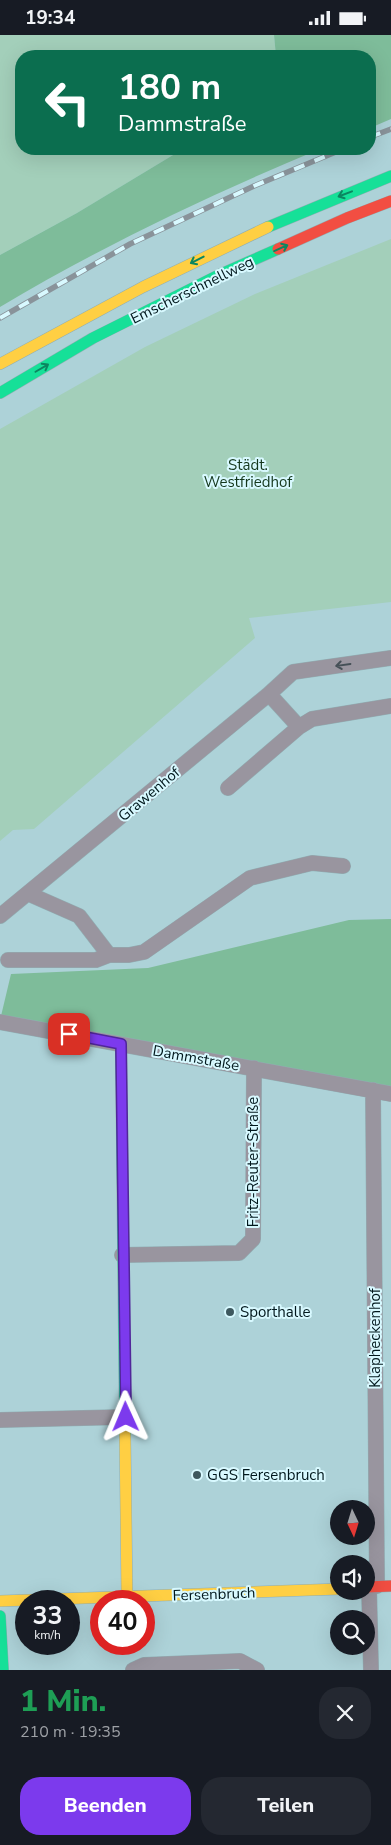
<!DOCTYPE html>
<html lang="de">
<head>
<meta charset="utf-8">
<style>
	body { margin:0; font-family:"Nunito Sans",sans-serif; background:#242831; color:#f1f3f6; height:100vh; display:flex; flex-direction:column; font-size:19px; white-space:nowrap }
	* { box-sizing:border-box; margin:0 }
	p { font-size:16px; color:#9ea1a6 }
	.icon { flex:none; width:28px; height:28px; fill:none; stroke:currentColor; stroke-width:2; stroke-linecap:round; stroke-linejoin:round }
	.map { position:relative; height:1635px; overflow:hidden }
	.details { display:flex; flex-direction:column; background:#171b24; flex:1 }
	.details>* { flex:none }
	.top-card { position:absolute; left:15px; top:15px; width:361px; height:105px; border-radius:20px; box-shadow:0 5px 20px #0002; background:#0b6e4f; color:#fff; overflow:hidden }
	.needle { width:32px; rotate:176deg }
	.tools { position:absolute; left:330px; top:1465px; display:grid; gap:10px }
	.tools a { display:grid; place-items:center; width:45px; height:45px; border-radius:50%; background:#171b24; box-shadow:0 5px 20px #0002; font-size:25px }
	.speed { position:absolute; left:15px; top:1555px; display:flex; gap:10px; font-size:25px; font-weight:700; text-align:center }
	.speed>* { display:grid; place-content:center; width:65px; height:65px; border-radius:50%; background:#171b24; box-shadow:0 5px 20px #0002; line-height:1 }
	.speed small { font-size:12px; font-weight:400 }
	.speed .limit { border:8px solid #d22; background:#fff; color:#111 }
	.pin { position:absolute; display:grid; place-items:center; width:42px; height:42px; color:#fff; margin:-21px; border-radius:10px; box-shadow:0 2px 8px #0006 }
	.me { position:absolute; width:55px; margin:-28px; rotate:359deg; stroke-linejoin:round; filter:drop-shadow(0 0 4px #0008) }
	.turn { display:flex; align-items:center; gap:18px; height:105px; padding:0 20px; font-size:22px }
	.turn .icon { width:65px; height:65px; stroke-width:2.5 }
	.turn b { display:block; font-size:35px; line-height:42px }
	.round { display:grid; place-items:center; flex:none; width:52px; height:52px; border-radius:20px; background:#242831 }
	.overview { display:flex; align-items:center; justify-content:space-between; height:85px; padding:0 20px }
	h1 { font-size:30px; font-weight:800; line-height:38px; color:#1e9e55 }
	.primary-button { display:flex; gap:10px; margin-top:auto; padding:10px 20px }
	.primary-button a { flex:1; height:58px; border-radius:20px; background:#7c3aed; color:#fff; font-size:20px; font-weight:800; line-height:58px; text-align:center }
	.primary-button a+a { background:#242831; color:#f1f3f6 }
	.status { display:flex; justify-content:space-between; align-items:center; height:35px; padding:0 25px; background:#171b24; direction:ltr }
	.status svg { height:14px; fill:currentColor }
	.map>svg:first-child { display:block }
	.green { fill:#a3cfba }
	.forest { fill:#7ebc9a }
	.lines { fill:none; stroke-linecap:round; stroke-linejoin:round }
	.street-casing { stroke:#91aeb3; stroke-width:16 }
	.fast-casing { stroke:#91aeb3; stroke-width:12 }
	.slow-casing { stroke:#91aeb3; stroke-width:12 }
	.jam-casing { stroke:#91aeb3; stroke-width:12 }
	.street { stroke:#99959f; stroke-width:15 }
	.fast { stroke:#16e098; stroke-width:11 }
	.slow { stroke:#ffcf43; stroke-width:11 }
	.jam { stroke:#f24e42; stroke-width:11 }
	.rail-casing { stroke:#89939a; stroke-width:5.5 }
	.rail { stroke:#d8f9ff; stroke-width:4; stroke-dasharray:11; stroke-linecap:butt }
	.oneway { stroke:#0c8660 }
	.oneway2 { stroke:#455057 }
	.route-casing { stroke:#51269a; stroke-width:12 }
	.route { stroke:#7c3aed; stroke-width:9 }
	.poi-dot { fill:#3d585e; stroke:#d8f9ff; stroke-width:2 }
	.labels { text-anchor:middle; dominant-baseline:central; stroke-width:4; stroke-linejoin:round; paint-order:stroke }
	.street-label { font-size:15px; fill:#00171c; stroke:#d8f9ff }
	.park-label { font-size:15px; fill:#14371c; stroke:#d8f9ff }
	.poi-label { font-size:15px; fill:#00171c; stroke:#d8f9ff; text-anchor:start }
</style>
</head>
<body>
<div class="status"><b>19:34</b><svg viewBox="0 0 49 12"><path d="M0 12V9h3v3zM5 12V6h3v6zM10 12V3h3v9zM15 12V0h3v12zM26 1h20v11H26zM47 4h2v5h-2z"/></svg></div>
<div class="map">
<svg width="391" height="1635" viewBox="0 0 391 1635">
	<rect width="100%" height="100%" fill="#add2d8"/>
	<path class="green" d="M 0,0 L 274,0 L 276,21 L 21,21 L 21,114 L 183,114 L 77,178 L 0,220 Z
		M 391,204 L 391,567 L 249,583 L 255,603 L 34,794 L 13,795 L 0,806 L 0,394 L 145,312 L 255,259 Z"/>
	<path class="forest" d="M 274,0 L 391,0 L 391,84 L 370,93 L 370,21 L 276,21 Z
		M 183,114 L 320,114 C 210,160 102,211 0,272 L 0,220 L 77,178 Z
		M 391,884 L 391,1053 L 1,981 L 11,939 L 148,933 L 349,885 Z"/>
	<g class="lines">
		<g class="street-casing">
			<path id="street" d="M 269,659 L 299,692
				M 228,753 L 299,692 L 312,684 L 391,671
				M 29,859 L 79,881 L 109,920 L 129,920 L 144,917 L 250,843 L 312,828 L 343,831
				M 0,881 L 269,659 L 293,637 L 391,623
				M 8,925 L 96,925 L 109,920
				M 0,987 L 391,1059
				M 373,1055 L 377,1551
				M 122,1220 L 239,1218 L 253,1204 L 254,1033
				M 0,1385 L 125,1382
				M 369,1552 L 371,1635
				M 133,1635 L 144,1630 L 240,1626 L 257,1635"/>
		</g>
		<g class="fast-casing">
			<path id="fast" d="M 268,192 L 391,141
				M 0,358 L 93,303 L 219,240 L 278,214
				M 121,1009 L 125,1399
				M 0,1581 L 3,1635"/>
		</g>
		<g class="slow-casing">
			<path id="slow" d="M 0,329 L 143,252 L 268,192
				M 125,1399 L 127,1561
				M 0,1566 L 339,1554"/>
		</g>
		<g class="jam-casing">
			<path id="jam" d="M 278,214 L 347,183 L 391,166
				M 366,1552 L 391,1551"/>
		</g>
		<use href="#street" class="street"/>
		<use href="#fast" class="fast"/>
		<use href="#slow" class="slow"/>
		<use href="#jam" class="jam"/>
		<g class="rail-casing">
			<path id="rail" d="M 370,102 L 391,94
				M 0,283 L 130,209 L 254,151 L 343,114"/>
		</g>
		<use href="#rail" class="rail"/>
	</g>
	<defs><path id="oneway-shaft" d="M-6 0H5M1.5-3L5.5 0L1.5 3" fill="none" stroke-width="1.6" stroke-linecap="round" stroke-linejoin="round" transform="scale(1.25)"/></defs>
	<g class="oneway">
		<use href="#oneway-shaft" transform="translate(345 159) rotate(159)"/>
		<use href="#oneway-shaft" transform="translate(281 213) rotate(-24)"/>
		<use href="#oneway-shaft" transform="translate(197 225) rotate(153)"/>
		<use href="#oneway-shaft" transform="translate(42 333) rotate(-30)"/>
	</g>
	<use class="oneway2" href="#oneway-shaft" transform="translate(343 630) rotate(172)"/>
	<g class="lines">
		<g class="route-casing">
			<path id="route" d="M 69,999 L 121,1009 L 126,1382"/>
		</g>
		<use href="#route" class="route"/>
	</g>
	<g class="poi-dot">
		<circle cx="230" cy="1277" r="5"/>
		<circle cx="197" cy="1440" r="5"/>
	</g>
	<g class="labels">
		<g class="street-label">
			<text transform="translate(192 255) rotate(-26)">Emscherschnellweg</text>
			<text transform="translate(149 759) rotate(-40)">Grawenhof</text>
			<text transform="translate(196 1023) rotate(10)">Dammstraße</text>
			<text transform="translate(253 1127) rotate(-90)">Fritz-Reuter-Straße</text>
			<text transform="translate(375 1303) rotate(-90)">Klapheckenhof</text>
			<text transform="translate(214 1559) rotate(-2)">Fersenbruch</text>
		</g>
		<g class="park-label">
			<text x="248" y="430">Städt.<tspan x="248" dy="17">Westfriedhof</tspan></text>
		</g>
		<g class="poi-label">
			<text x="240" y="1277">Sporthalle</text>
			<text x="207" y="1440">GGS Fersenbruch</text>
		</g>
	</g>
</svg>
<div class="tools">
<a><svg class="needle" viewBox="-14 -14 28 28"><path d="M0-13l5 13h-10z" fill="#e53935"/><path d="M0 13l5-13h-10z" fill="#9ea1a6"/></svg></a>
<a><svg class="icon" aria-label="sound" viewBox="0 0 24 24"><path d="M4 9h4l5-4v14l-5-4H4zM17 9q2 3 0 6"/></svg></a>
<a><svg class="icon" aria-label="search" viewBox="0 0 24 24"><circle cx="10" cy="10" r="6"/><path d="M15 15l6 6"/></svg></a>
</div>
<div class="speed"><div>33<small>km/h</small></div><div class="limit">40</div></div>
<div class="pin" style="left:69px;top:999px;background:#d93025"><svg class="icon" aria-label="arrive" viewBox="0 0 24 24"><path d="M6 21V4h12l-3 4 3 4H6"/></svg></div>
<svg class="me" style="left:126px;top:1382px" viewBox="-20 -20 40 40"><path d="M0-17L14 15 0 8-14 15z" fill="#7c3aed" stroke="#fff" stroke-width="4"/></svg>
<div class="top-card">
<div class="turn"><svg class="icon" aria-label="left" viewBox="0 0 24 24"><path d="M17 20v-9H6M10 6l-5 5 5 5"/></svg><div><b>180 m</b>Dammstraße</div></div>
</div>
</div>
<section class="details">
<div class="overview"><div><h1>1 Min.</h1><p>210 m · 19:35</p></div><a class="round"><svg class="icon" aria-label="close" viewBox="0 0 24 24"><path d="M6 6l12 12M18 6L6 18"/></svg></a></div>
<div class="primary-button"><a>Beenden</a><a>Teilen</a></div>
</section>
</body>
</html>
